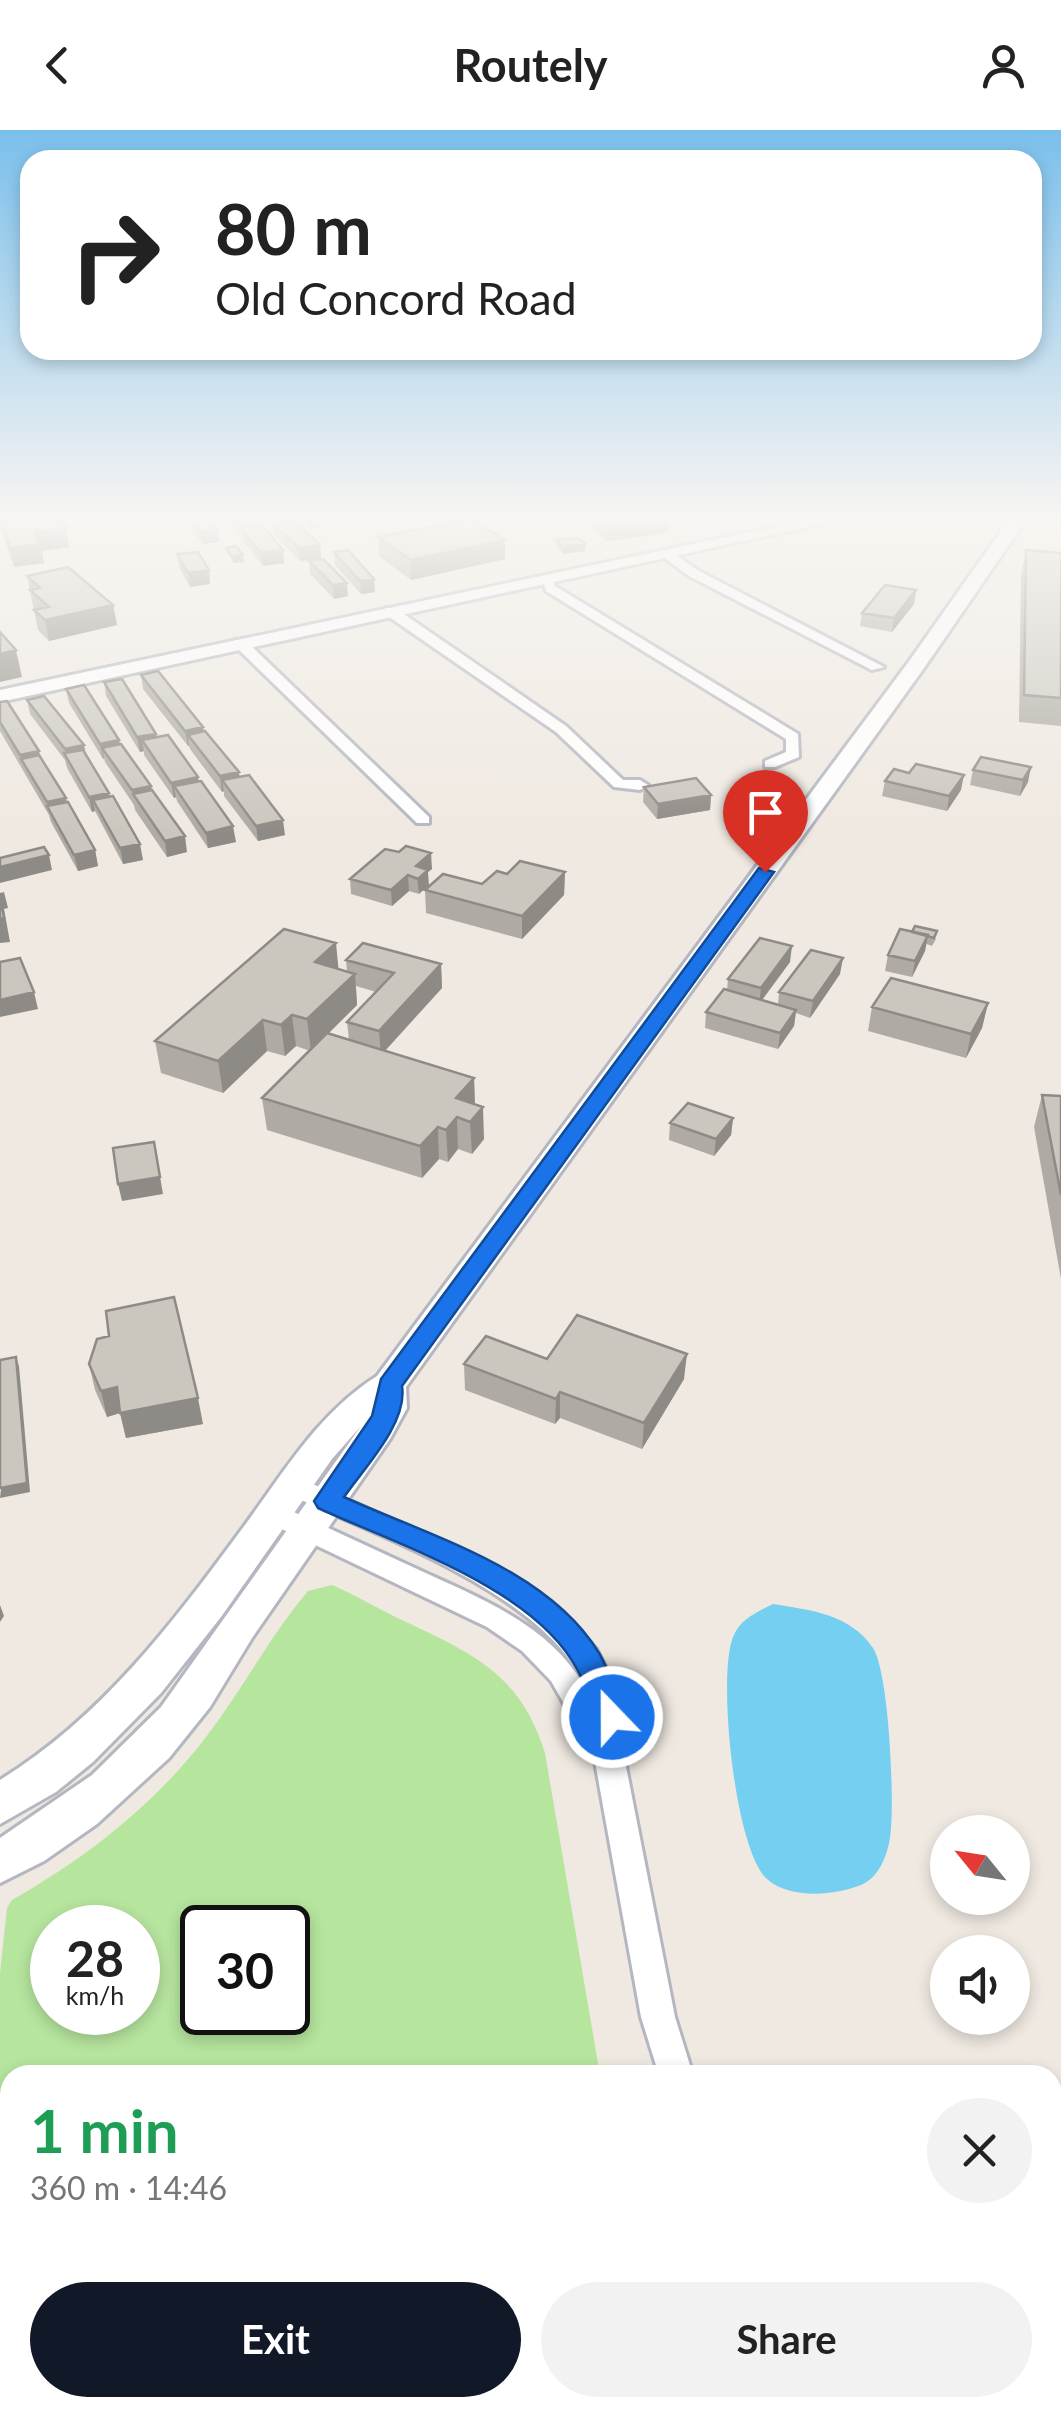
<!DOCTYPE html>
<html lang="en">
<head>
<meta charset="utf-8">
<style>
	body { margin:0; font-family:Lato,sans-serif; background:#f2f2f2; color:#222; height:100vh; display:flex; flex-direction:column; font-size:38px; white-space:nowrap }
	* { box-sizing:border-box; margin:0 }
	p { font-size:32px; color:#767676 }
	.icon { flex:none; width:55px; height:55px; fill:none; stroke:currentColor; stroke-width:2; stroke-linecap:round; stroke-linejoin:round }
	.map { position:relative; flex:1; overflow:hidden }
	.details { position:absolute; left:0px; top:1935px; width:1062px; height:352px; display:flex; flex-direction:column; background:#fff; border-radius:30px 30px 0 0; box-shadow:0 5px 15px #0003 }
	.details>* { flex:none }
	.top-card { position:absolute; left:20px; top:20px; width:1022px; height:210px; border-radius:30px; box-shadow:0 5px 15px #0003; background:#fff; color:#222; overflow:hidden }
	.needle { width:65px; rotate:300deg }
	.controls { position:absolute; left:930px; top:1685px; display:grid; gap:20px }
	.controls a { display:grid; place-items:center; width:100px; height:100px; border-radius:50%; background:#fff; box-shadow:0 5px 15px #0003; font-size:50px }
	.speed { position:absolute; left:30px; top:1775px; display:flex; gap:20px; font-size:50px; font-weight:700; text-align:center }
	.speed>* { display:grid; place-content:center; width:130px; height:130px; border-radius:50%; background:#fff; box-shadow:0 5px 15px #0003; line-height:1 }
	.speed small { font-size:25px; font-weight:400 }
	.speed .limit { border:5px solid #111; border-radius:15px; background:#fff; color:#111 }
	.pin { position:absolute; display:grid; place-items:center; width:85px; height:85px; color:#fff; margin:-102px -42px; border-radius:50% 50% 50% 0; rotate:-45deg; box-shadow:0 0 10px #0007 }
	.pin .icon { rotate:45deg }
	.me { position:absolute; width:110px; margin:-55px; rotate:338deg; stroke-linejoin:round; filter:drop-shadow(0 0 8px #0008) }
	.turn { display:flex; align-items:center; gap:35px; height:210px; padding:0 30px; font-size:45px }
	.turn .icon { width:130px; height:130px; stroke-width:2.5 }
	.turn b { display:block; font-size:70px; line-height:85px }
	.round { display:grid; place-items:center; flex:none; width:105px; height:105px; border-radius:52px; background:#f2f2f2 }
	.headline { display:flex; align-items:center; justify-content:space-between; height:170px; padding:0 30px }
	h1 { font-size:60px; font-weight:700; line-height:75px; color:#1e9e55 }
	.action { display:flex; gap:20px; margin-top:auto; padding:20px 30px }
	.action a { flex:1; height:115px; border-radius:60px; background:#111827; color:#fff; font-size:40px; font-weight:700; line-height:115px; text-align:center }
	.action a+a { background:#f2f2f2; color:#222 }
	header { display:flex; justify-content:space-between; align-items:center; height:130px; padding:0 30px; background:#fff; font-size:45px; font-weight:700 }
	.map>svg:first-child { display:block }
	.green { fill:#b6e59e; fill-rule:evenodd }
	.water { fill:#75cff0 }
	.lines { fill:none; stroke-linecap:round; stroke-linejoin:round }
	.stream { stroke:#75cff0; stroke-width:14 }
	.street-casing { stroke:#b4b7c1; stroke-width:6 }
	.secondary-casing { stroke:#b4b7c1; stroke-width:6 }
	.street { fill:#fff; fill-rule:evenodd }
	.secondary { fill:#fff; fill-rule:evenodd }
	.tram { stroke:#a3a6b8; stroke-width:4 }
	.wall { fill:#afaba4; fill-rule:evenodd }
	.shaded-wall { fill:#8e8b86 }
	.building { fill:#cbc7bf; stroke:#8e8b86; stroke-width:2.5 }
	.route { fill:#1a73e8; stroke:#114b97; stroke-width:2.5 }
</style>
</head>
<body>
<header><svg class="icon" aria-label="back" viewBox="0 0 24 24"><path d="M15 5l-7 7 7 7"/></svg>Routely<svg class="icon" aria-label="person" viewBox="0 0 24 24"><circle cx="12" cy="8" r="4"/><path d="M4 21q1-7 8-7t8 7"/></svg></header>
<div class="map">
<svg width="1061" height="2287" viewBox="0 0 1061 2287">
	<rect width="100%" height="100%" fill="#efe9e1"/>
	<path class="green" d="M 332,1455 C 356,1465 378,1479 402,1490 C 473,1524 520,1543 545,1623 L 600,1945 L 10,1945 L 10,2268 L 0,2256 L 0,1843 L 7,1778 L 12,1770 C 86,1728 154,1675 206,1607 C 242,1560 270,1506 308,1461 ZM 52,1798 L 138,1798 L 138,1882 L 52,1882 ZM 202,1798 L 288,1798 L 288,1882 L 202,1882 Z
		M 18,2278 L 887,2278 L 899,2287 L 25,2287 Z"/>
	<path class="water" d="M 773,1474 C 811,1480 850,1484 873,1518 C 889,1543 894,1665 891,1698 C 890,1719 881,1747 861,1755 C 834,1766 789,1769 767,1749 C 735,1721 717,1547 733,1507 C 740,1489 757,1482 773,1474 Z"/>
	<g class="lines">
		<path class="stream" d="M 1052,2066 L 1061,2063
			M 733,2287 L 750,2278"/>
		<g class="street-casing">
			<path id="street" d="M 663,421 L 671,421 L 697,440 L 884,537 L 872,540 L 689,446 L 663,427 Z
				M 542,446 L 550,446 L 555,456 L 798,604 L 799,627 L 775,637 L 765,637 L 765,631 L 786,622 L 786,609 L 546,461 Z
				M 385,478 L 395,478 L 566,596 L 623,650 L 640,650 L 648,655 L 640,660 L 614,657 L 556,602 L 385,484 Z
				M 235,510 L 245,510 L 429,687 L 429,693 L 417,693 L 235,516 Z
				M 295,1346 L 483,1431 L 557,1477 L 596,1519 L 615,1555 L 625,1588 L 623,1621 L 675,1887 L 693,1945 L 659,1945 L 641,1887 L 594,1626 L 551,1551 L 522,1521 L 487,1497 L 265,1391 L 261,1384 L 265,1377 L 274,1374 L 283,1377 C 328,1398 372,1418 417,1439 C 486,1471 557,1497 592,1570 C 556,1466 380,1407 286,1363 L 282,1356 L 286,1349 Z
				M 1052,2275 L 1057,2287 L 1011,2287 L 1008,2278 Z"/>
		</g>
		<g class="secondary-casing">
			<path id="secondary" d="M 835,384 L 868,384 L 0,572 L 0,560 Z
				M 1013,384 L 1030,384 L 924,538 L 406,1257 L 407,1278 L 390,1309 L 252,1508 L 210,1577 L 169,1628 L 97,1694 L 44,1731 L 0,1753 L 0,1708 L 92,1645 L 161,1577 L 361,1296 L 332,1329 L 221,1487 L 161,1563 L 93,1632 L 56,1662 L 0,1694 L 0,1650 C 101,1588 172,1494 242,1399 C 283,1344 317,1284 377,1246 L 910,530 Z"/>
		</g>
		<use href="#street" class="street"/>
		<use href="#secondary" class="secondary"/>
		<path class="tram" d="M 0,2279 L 6,2287"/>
	</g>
	<path class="wall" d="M 178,384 L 205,384 L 219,412 L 203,414 Z
		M 222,384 L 255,384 L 260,390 L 260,395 L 283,420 L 284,433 L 263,436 L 242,410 L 241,405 Z
		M 259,384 L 293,384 L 294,390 L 320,415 L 321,428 L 300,431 L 275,406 L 274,401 Z
		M 297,384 L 317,384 L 319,398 L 310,399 Z
		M 576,384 L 669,384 L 668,403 L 606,411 Z
		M 0,387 L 66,399 L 69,417 L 42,421 L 44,433 L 14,437 L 3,406 Z
		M 378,407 L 505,410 L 505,429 L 411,450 L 379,426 Z
		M 556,410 L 585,421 L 563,424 L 556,417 Z
		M 1026,420 L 1061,423 L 1061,596 L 1019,592 L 1021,445 Z
		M 334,422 L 375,462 L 361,464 L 335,435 Z
		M 177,424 L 209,440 L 210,454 L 190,457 L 179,437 Z
		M 309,431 L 348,466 L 334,469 L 310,444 Z
		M 27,446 L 113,475 L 117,495 L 49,511 L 38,500 Z
		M 916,460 L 914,474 L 892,502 L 860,496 L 862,483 Z
		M 141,545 L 203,597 L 204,601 L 285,705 L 258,711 L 224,666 L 224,661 L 222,662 L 190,619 L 189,616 L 188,616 L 143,559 Z
		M 104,552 L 157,607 L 198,647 L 199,651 L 236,712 L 208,718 L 177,671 L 176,667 L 174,668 L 144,625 L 144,621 L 140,622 L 106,566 Z
		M 66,559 L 119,610 L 120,614 L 151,656 L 152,660 L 187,722 L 167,727 L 135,680 L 134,675 L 105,632 L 104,628 L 103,629 L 69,573 Z
		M 27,570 L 84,615 L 85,624 L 143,730 L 123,734 L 95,681 L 92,682 L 67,638 L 65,630 L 30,584 Z
		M 0,572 L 40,628 L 95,720 L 98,736 L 78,741 L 51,692 L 49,685 L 0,601 Z
		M 973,640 L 1028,652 L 1020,666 L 970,655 Z
		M 909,643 L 961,660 L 947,681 L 882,666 L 885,651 Z
		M 644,657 L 711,665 L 710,680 L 657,689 L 643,672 Z
		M 432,739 L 428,742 L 419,764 L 409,761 L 392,776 L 351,764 L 350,749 Z
		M 565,742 L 564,765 L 522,809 L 426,783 L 425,760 L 482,754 L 507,744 Z
		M 915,796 L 936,809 L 932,816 L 926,814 L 925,821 L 912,847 L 885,841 L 888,825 L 912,802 Z
		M 346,830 L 441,834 L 442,858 L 385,921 L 474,948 L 475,974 L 484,1009 L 472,1024 L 458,1019 L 448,1032 L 439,1029 L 422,1048 L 267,1000 L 262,968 L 310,921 L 296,916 L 285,926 L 267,921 L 223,963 L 161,943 L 155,911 L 338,839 L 347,842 ZM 356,856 L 376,862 L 347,892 L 349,910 L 328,903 L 357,875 Z
		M 790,832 L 762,870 L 778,875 L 779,862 L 840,844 L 810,888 L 796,883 L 794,896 L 778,919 L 705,898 L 706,882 L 727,860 L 728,849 Z
		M 988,873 L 982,898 L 966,928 L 868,901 L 872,877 Z
		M 1042,965 L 1061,966 L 1061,1149 L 1034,997 Z
		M 733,988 L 731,1005 L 714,1026 L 669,1010 L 670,993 Z
		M 109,1206 L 203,1294 L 126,1308 L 120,1283 L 107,1287 L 95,1260 L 89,1234 Z
		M 547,1229 L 684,1249 L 642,1319 L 560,1288 L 555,1294 L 465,1260 L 464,1234 Z"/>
	<path class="shaded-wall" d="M 669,384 L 668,403 L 606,411 L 607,392 Z
		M 294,385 L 295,398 L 274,393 L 273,388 Z
		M 318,385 L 319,398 L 310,399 L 308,387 Z
		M 260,390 L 261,402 L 240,398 L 240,405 L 239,393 Z
		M 66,399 L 69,417 L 42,421 L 44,433 L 14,437 L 10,418 L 35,402 Z
		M 218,399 L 219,412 L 203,414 L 201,402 Z
		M 505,410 L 505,429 L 411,450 L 411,430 Z
		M 585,414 L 585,421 L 563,424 L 563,417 Z
		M 320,415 L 321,428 L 300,431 L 299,418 Z
		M 283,420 L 284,433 L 263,436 L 261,423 Z
		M 243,425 L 244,432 L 233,433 L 232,427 Z
		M 209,440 L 210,454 L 190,457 L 188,443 Z
		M 374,449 L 375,462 L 361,464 L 360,451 Z
		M 347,453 L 348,466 L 334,469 L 333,455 Z
		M 916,460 L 914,474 L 892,502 L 894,488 Z
		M 113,475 L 117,495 L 49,511 L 45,490 Z
		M 16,520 L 22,547 L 0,552 L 0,524 Z
		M 203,597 L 205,612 L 188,605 L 189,616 L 188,616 L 185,601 Z
		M 156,604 L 158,619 L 142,610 L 144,621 L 140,622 L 137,607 Z
		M 119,610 L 121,625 L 102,618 L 104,628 L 103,629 L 100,614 Z
		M 84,615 L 87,630 L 67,630 L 65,619 Z
		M 39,621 L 42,636 L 21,630 L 20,625 Z
		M 1031,637 L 1028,652 L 1020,666 L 1023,650 Z
		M 239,642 L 241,657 L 222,650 L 224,661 L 222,662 L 220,646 Z
		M 964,645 L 961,660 L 947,681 L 949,666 Z
		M 198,647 L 200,662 L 174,656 L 176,667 L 174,668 L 171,653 Z
		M 151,656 L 154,671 L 133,664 L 132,660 Z
		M 109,663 L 112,678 L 93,670 L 95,681 L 92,682 L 89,667 Z
		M 711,665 L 710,680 L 657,689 L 658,674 Z
		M 66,668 L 69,683 L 49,679 L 47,672 Z
		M 283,690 L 285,705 L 258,711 L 256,696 Z
		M 233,696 L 236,712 L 208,718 L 206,703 Z
		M 185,706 L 187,722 L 167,727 L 165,711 Z
		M 140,714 L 143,730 L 123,734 L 120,718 Z
		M 95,720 L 98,736 L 78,741 L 74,725 Z
		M 431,723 L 432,739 L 428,742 L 429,755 L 419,764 L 416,736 Z
		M 49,725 L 52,740 L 0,753 L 0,737 Z
		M 565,742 L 564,765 L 522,809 L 522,786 Z
		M 408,745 L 409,761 L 392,776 L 391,760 Z
		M 4,762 L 8,778 L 4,779 L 10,812 L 0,813 L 0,763 Z
		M 928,805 L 925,821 L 912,847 L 915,831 Z
		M 336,813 L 339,844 L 315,832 Z
		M 792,816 L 790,832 L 759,874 L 761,858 Z
		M 843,828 L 840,844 L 810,888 L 813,871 Z
		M 441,834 L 442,858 L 381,925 L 379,901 Z
		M 355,844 L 357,875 L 311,921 L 307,889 Z
		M 34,862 L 38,879 L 0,887 L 0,870 Z
		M 988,873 L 982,898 L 966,928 L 971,904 Z
		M 796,880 L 794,896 L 778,919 L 780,903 Z
		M 292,885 L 296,916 L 285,926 L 281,895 Z
		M 263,890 L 267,921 L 223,963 L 218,931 Z
		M 474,948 L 475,980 L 457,987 L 458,1019 L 448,1032 L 446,1000 L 456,968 Z
		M 483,977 L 484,1009 L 472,1024 L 470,992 Z
		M 733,988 L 731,1005 L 714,1026 L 716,1009 Z
		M 438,997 L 439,1029 L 422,1048 L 420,1016 Z
		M 154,1012 L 163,1064 L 122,1071 L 118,1054 Z
		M 687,1224 L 684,1249 L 642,1319 L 644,1293 Z
		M 16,1227 L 19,1236 L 30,1362 L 0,1368 Z
		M 117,1257 L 198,1268 L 203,1294 L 126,1308 L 120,1283 L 107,1287 L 101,1261 Z
		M 560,1262 L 560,1288 L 555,1294 L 556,1269 Z
		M 0,1475 L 4,1486 L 0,1492 Z"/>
	<path class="building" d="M 26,384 L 59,384 L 66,399 L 35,402 L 40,414 L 10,418 L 0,387 Z
		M 187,384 L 205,384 L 218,399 L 201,402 Z
		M 231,384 L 255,384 L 260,390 L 239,393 Z
		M 270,384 L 293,384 L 294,385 L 273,388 Z
		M 598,384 L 669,384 L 607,392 Z
		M 470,389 L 505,410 L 411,430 L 378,407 Z
		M 294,390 L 320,415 L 299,418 L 273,393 Z
		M 261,394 L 283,420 L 261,423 L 240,398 Z
		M 578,408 L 585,414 L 563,417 L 556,410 Z
		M 236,416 L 243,425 L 232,427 L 226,418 Z
		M 348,420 L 374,449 L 360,451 L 334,422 Z
		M 1026,420 L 1061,423 L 1061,568 L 1024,565 Z
		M 198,422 L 209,440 L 188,443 L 177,424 Z
		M 323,429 L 347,453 L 333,455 L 309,431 Z
		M 68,437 L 113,475 L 45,490 L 34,480 L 49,477 L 30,460 L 40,458 L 27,446 Z
		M 885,455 L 916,460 L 894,488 L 862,483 Z
		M 0,502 L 16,520 L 0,524 Z
		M 158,541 L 203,597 L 185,601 L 141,545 Z
		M 122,549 L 156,604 L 137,607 L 104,552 Z
		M 84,555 L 119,610 L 100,614 L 66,559 Z
		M 44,566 L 84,615 L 65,619 L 27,570 Z
		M 7,571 L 39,621 L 20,625 L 0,592 L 0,572 Z
		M 205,601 L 239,642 L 220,646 L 188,605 Z
		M 168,605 L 198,647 L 171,653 L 142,610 Z
		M 121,614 L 151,656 L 132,660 L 102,618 Z
		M 83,620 L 109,663 L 89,667 L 64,623 Z
		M 39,625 L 66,668 L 47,672 L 21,629 Z
		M 981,627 L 1031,637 L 1023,650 L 973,640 Z
		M 916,634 L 964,645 L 949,666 L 885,651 L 894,639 L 909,643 Z
		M 249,645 L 283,690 L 256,696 L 222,650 Z
		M 696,648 L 711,665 L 658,674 L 644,657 Z
		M 201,651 L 233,696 L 206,703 L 174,656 Z
		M 152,660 L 185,706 L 165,711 L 133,664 Z
		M 113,666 L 140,714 L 120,718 L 93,670 Z
		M 68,672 L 95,720 L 74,725 L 47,676 Z
		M 406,716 L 431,723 L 416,736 L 428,740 L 418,749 L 408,745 L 391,760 L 350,749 L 385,719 L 399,722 Z
		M 44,717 L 49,725 L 0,737 L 0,728 Z
		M 520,731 L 565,742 L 522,786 L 425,760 L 443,744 L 482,754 L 497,741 L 507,744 Z
		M 0,764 L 4,788 L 0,789 Z
		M 915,796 L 937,801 L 934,808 L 912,802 Z
		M 284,799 L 336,813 L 315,832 L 355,844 L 307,889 L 292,885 L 281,895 L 263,890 L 218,931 L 155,911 Z
		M 900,799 L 928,805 L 915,831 L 888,825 Z
		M 760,808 L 792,816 L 761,858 L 728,849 Z
		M 363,813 L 441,834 L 379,901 L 347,892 L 394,843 L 346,830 Z
		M 811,820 L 843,828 L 813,871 L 779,862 Z
		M 20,828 L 34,862 L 0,870 L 0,832 Z
		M 891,848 L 988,873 L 971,904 L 872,877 Z
		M 724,859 L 796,880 L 780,903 L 706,882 Z
		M 327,903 L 474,948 L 456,968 L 483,977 L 470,992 L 457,987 L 446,1000 L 438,997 L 420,1016 L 262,968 Z
		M 1042,965 L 1061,966 L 1061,1065 Z
		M 688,973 L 733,988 L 716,1009 L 670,993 Z
		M 154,1012 L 160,1047 L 118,1054 L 113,1018 Z
		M 174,1167 L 198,1268 L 120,1283 L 117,1257 L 101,1261 L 89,1234 L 97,1209 L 109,1206 L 106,1181 Z
		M 577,1185 L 687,1224 L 644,1293 L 560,1262 L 556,1269 L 464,1234 L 486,1206 L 547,1229 Z
		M 16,1227 L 27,1353 L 0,1358 L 0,1230 Z"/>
	<linearGradient id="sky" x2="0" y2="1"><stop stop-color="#7abfeb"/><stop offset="0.55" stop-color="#f8f5f2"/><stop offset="1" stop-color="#f8f5f2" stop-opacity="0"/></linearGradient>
	<rect width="1061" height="704" fill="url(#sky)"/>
	<path class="route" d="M 759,738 L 774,742 L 402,1256 C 408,1293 364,1338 344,1367 C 429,1406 547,1438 599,1523 C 610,1542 617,1566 626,1587 L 622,1596 L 612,1600 L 601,1596 C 593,1577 587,1557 577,1539 C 534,1458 398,1415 318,1378 L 314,1371 L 372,1286 L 381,1249 Z"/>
</svg>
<div class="controls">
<a><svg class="needle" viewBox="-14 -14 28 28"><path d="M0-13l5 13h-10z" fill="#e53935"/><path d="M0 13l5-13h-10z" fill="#767676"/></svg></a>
<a><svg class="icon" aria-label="sound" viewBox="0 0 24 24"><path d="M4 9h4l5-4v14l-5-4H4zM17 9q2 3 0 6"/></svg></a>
</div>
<div class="speed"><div>28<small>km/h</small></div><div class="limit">30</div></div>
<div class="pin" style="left:765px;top:742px;background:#d93025"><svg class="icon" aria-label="arrive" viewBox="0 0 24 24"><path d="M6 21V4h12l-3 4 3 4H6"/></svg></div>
<svg class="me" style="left:612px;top:1587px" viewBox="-20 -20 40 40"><circle r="17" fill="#1a73e8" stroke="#fff" stroke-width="3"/><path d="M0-11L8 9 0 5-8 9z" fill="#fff"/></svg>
<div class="top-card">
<div class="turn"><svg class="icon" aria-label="right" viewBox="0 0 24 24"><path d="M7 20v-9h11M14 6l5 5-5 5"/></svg><div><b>80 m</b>Old Concord Road</div></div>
</div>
<section class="details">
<div class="headline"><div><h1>1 min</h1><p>360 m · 14:46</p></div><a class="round"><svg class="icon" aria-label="close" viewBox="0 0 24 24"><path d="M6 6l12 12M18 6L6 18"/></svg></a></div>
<div class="action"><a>Exit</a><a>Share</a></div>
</section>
</div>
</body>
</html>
